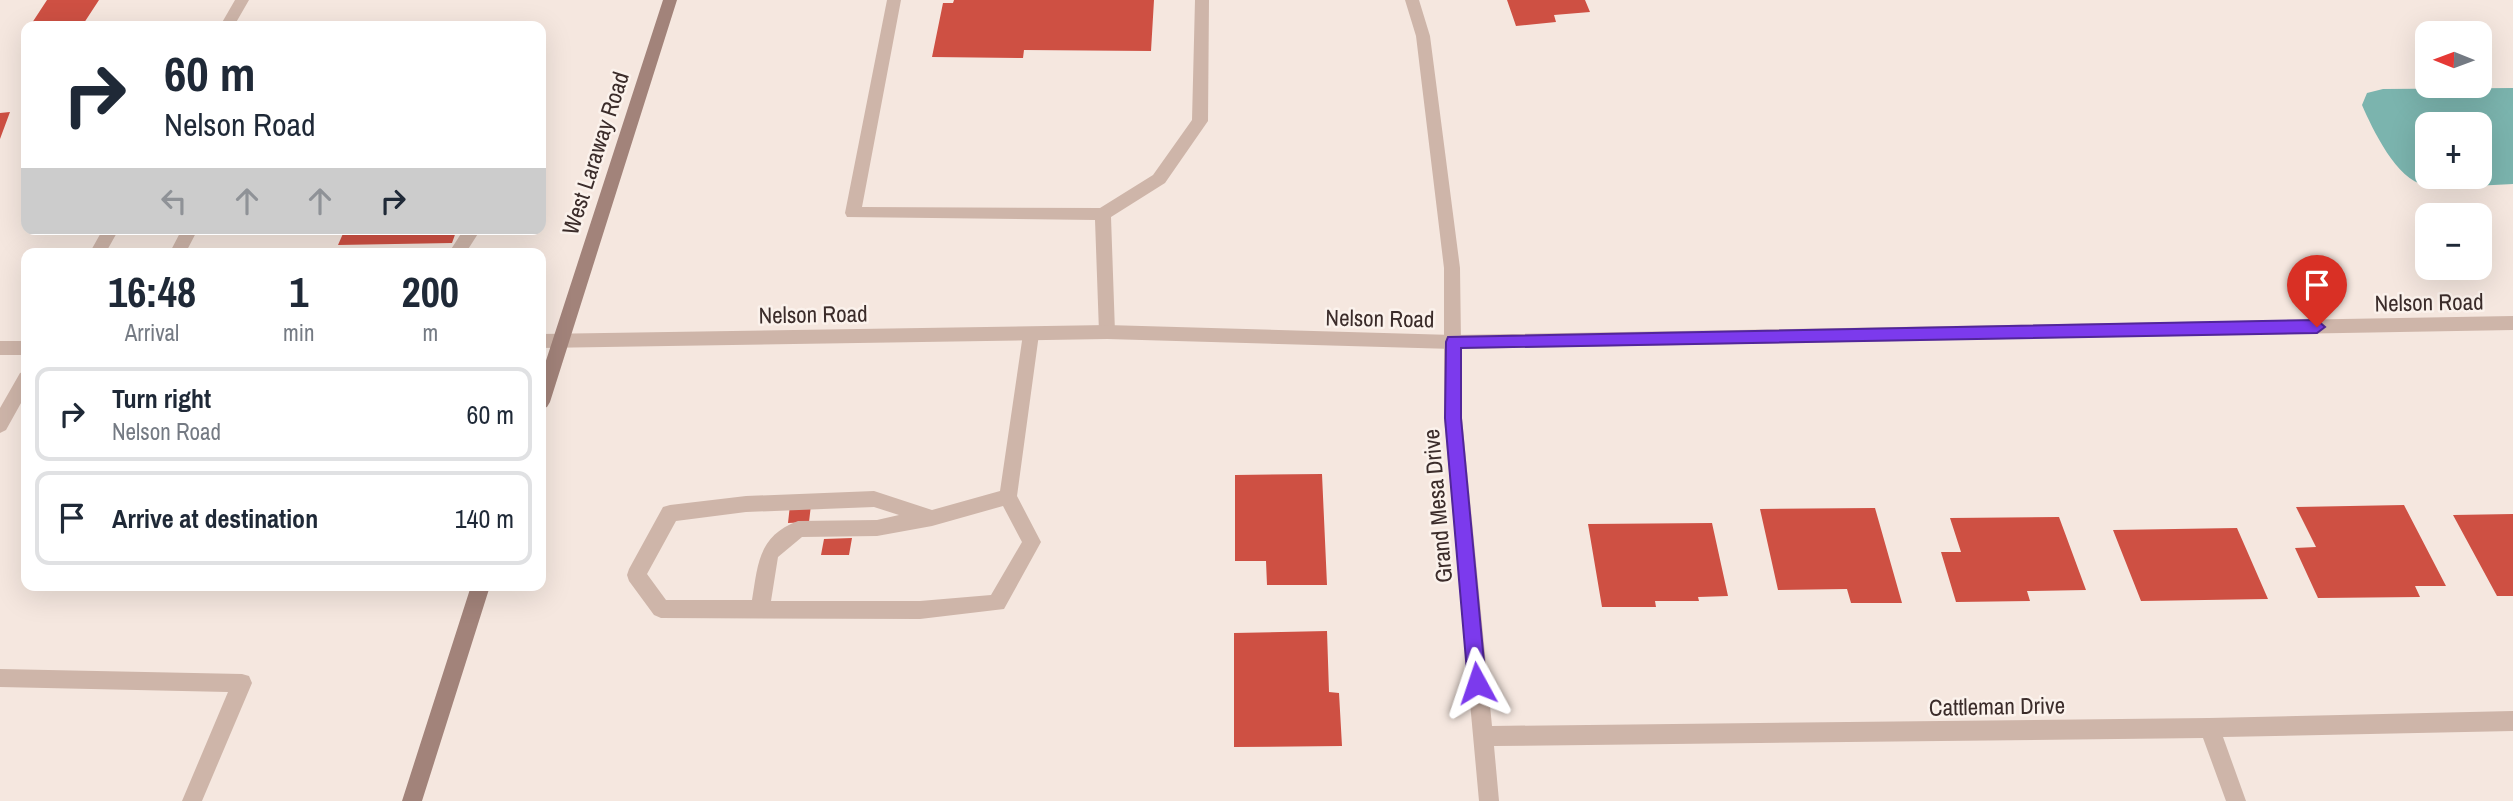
<!DOCTYPE html>
<html lang="en">
<head>
<meta charset="utf-8">
<style>
	body { margin:0; font-family:"Archivo Narrow",sans-serif; background:#f2f2f3; color:#1f2937; height:100vh; display:flex; flex-direction:column; font-size:26px; white-space:nowrap }
	* { box-sizing:border-box; margin:0 }
	p { font-size:23px; color:#747a83 }
	.icon { flex:none; width:38px; height:38px; fill:none; stroke:currentColor; stroke-width:2; stroke-linecap:round; stroke-linejoin:round }
	.map { position:relative; flex:1; overflow:hidden }
	.drawer { position:absolute; left:21px; top:248px; width:525px; height:343px; display:flex; flex-direction:column; background:#fff; border-radius:14px; box-shadow:0 7px 28px #0002 }
	.drawer>* { flex:none }
	.top-card { position:absolute; left:21px; top:21px; width:525px; height:214px; border-radius:14px; box-shadow:0 7px 28px #0002; background:#fff; color:#1f2937; overflow:hidden }
	.needle { width:46px; rotate:271deg }
	.controls { position:absolute; left:2415px; top:21px; display:grid; gap:14px }
	.controls a { display:grid; place-items:center; width:77px; height:77px; border-radius:14px; background:#fff; box-shadow:0 7px 28px #0002; font-size:35px }
	.pin { position:absolute; display:grid; place-items:center; width:60px; height:60px; color:#fff; margin:-72px -30px; border-radius:50% 50% 50% 0; rotate:-45deg; box-shadow:0 0 7px #0007 }
	.pin .icon { rotate:45deg }
	.me { position:absolute; width:77px; margin:-38px; rotate:355deg; stroke-linejoin:round; filter:drop-shadow(0 0 5px #0008) }
	.turn { display:flex; align-items:center; gap:24px; height:147px; padding:0 28px; font-size:32px }
	.turn .icon { width:91px; height:91px; stroke-width:2.5 }
	.turn b { display:block; font-size:49px; line-height:60px }
	.lanes { display:flex; align-items:center; height:66px; padding:0 28px; background:#0003; justify-content:center; gap:35px; direction:ltr }
	.lanes .off { opacity:.35 }
	.eta { display:flex; justify-content:space-evenly; align-items:center; height:119px; text-align:center }
	.eta b { font-size:42px; font-weight:800; line-height:49px }
	ul { padding:0; list-style:none }
	li { display:flex; align-items:center; gap:21px; height:94px; margin:0 14px 10px; padding:0 14px; border:4px solid #e0e1e3; border-radius:14px }
	li div { flex:1 }
	li b { display:block; font-size:26px }
	li em { font-style:normal }
	.map>svg:first-child { display:block }
	.water { fill:#7bb4ae; fill-rule:evenodd }
	.building { fill:#ce5043 }
	.lines { fill:none; stroke-linecap:round; stroke-linejoin:round }
	.service { fill:#ceb5a9; fill-rule:evenodd }
	.minor { fill:#ceb5a9; fill-rule:evenodd }
	.tertiary { fill:#ceb5a9; fill-rule:evenodd }
	.secondary { fill:#a2837a; fill-rule:evenodd }
	.route { fill:#7c3aed; stroke:#51269a; stroke-width:2 }
	.labels { text-anchor:middle; dominant-baseline:central; stroke-width:5; stroke-linejoin:round; paint-order:stroke }
	.street-label { font-size:23px; fill:#3b2c2a; stroke:#fbf2ec }
</style>
</head>
<body>
<div class="map">
<svg width="2513" height="801" viewBox="0 0 2513 801">
	<rect width="100%" height="100%" fill="#f5e7df"/>
	<path class="water" d="M 2513,88 L 2513,184 C 2485,185 2452,189 2425,185 C 2397,181 2372,128 2362,105 L 2367,93 L 2383,89 ZM 2427,124 L 2480,124 L 2480,177 L 2427,177 Z"/>
	<path class="building" d="M 47,0 L 99,0 L 82,26 L 30,26 Z
		M 954,0 L 1154,0 L 1151,51 L 1024,50 L 1023,58 L 932,57 L 943,3 L 953,3 Z
		M 1507,0 L 1585,0 L 1590,12 L 1554,15 L 1556,22 L 1516,26 Z
		M 10,112 L 0,139 L 0,113 Z
		M 345,229 L 457,229 L 452,243 L 338,245 Z
		M 1322,474 L 1327,585 L 1267,585 L 1266,561 L 1235,561 L 1235,475 Z
		M 790,505 L 811,505 L 809,522 L 788,523 Z
		M 2404,505 L 2446,586 L 2415,586 L 2420,597 L 2318,598 L 2295,548 L 2316,547 L 2296,507 Z
		M 1875,508 L 1902,603 L 1851,603 L 1847,589 L 1778,590 L 1760,509 Z
		M 2513,514 L 2513,596 L 2497,596 L 2453,515 Z
		M 2059,517 L 2086,590 L 2027,591 L 2030,601 L 1956,602 L 1941,552 L 1961,552 L 1950,518 Z
		M 1712,523 L 1728,596 L 1698,597 L 1699,601 L 1655,601 L 1656,607 L 1602,607 L 1588,524 Z
		M 2237,528 L 2268,599 L 2141,601 L 2113,530 Z
		M 852,538 L 849,555 L 821,555 L 824,539 Z
		M 1327,631 L 1329,692 L 1339,693 L 1342,746 L 1234,747 L 1234,633 Z"/>
	<g class="lines">
		<path class="service" d="M 887,0 L 901,0 L 862,207 L 1100,208 L 1153,175 L 1192,120 L 1195,0 L 1209,0 L 1208,121 L 1165,183 L 1111,217 L 1115,332 L 1113,337 L 1101,337 L 1099,332 L 1095,220 L 847,217 L 845,213 Z
			M 182,229 L 198,229 L 185,254 L 169,254 Z
			M 464,229 L 481,229 L 465,254 L 448,254 Z
			M 1031,327 L 1037,329 L 1039,334 L 1017,496 L 1041,542 L 1004,609 L 920,619 L 661,618 L 654,615 L 629,581 L 627,575 L 629,569 L 663,507 L 670,505 L 746,496 L 874,491 L 932,510 L 1000,491 L 1023,334 L 1025,329 ZM 1003,506 L 1022,542 L 991,595 L 920,601 L 771,601 L 778,557 L 802,537 L 877,536 L 932,526 ZM 874,507 L 899,515 L 877,520 L 798,521 C 758,536 758,564 752,600 L 666,600 L 647,574 L 676,521 L 746,512 Z
			M 26,371 L 26,394 L 6,430 L 0,433 L 0,408 L 20,373 Z
			M 0,669 L 242,674 L 249,676 L 252,683 L 202,801 L 182,801 L 228,692 L 0,687 Z"/>
		<path class="minor" d="M 235,0 L 249,0 L 234,26 L 220,26 Z
			M 1405,0 L 1419,0 L 1430,36 L 1460,268 L 1462,418 L 1492,726 L 2209,718 L 2513,711 L 2513,731 L 2223,737 L 2246,801 L 2226,801 L 2203,738 L 1494,746 L 1499,801 L 1479,801 L 1444,418 L 1444,268 L 1416,36 Z
			M 103,229 L 119,229 L 105,254 L 89,254 Z"/>
		<path class="tertiary" d="M 2513,316 L 2513,330 L 1453,349 L 1107,339 L 541,348 L 541,334 L 1107,325 L 1453,335 Z
			M 0,341 L 26,341 L 26,355 L 0,355 Z"/>
		<path class="secondary" d="M 663,0 L 677,0 L 550,402 L 547,407 L 541,409 L 541,376 Z
			M 471,586 L 490,586 L 422,801 L 402,801 Z"/>
	</g>
	<path class="route" d="M 2317,320 L 2325,327 L 2317,333 L 1461,348 L 1461,418 L 1486,683 L 1484,689 L 1477,692 L 1471,689 L 1468,683 L 1445,418 L 1446,342 L 1448,337 Z"/>
	<g class="labels">
		<g class="street-label">
			<text transform="translate(595 153) rotate(-72)">West Laraway Road</text>
			<text transform="translate(2429 302) rotate(-1)">Nelson Road</text>
			<text transform="translate(813 314) rotate(-1)">Nelson Road</text>
			<text transform="translate(1380 318) rotate(1)">Nelson Road</text>
			<text transform="translate(1437 506) rotate(-95)">Grand Mesa Drive</text>
			<text transform="translate(1997 706) rotate(-1)">Cattleman Drive</text>
		</g>
	</g>
</svg>
<div class="controls">
<a><svg class="needle" viewBox="-14 -14 28 28"><path d="M0-13l5 13h-10z" fill="#e53935"/><path d="M0 13l5-13h-10z" fill="#747a83"/></svg></a>
<a>+</a>
<a>−</a>
</div>
<div class="pin" style="left:2317px;top:327px;background:#d93025"><svg class="icon" aria-label="arrive" viewBox="0 0 24 24"><path d="M6 21V4h12l-3 4 3 4H6"/></svg></div>
<svg class="me" style="left:1477px;top:683px" viewBox="-20 -20 40 40"><path d="M0-17L14 15 0 8-14 15z" fill="#7c3aed" stroke="#fff" stroke-width="4"/></svg>
<div class="top-card">
<div class="turn"><svg class="icon" aria-label="right" viewBox="0 0 24 24"><path d="M7 20v-9h11M14 6l5 5-5 5"/></svg><div><b>60 m</b>Nelson Road</div></div>
<div class="lanes"><svg class="icon off" aria-label="left" viewBox="0 0 24 24"><path d="M17 20v-9H6M10 6l-5 5 5 5"/></svg><svg class="icon off" aria-label="ahead" viewBox="0 0 24 24"><path d="M12 20V5M6 11l6-6 6 6"/></svg><svg class="icon off" aria-label="ahead" viewBox="0 0 24 24"><path d="M12 20V5M6 11l6-6 6 6"/></svg><svg class="icon" aria-label="right" viewBox="0 0 24 24"><path d="M7 20v-9h11M14 6l5 5-5 5"/></svg></div>
</div>
<section class="drawer">
<div class="eta">
<div><b>16:48</b><p>Arrival</p></div>
<div><b>1</b><p>min</p></div>
<div><b>200</b><p>m</p></div>
</div>
<ul>
<li><svg class="icon" aria-label="right" viewBox="0 0 24 24"><path d="M7 20v-9h11M14 6l5 5-5 5"/></svg><div><b>Turn right</b><p>Nelson Road</p></div><em>60 m</em></li>
<li><svg class="icon" aria-label="arrive" viewBox="0 0 24 24"><path d="M6 21V4h12l-3 4 3 4H6"/></svg><div><b>Arrive at destination</b></div><em>140 m</em></li>
</ul>
</section>
</div>
</body>
</html>
